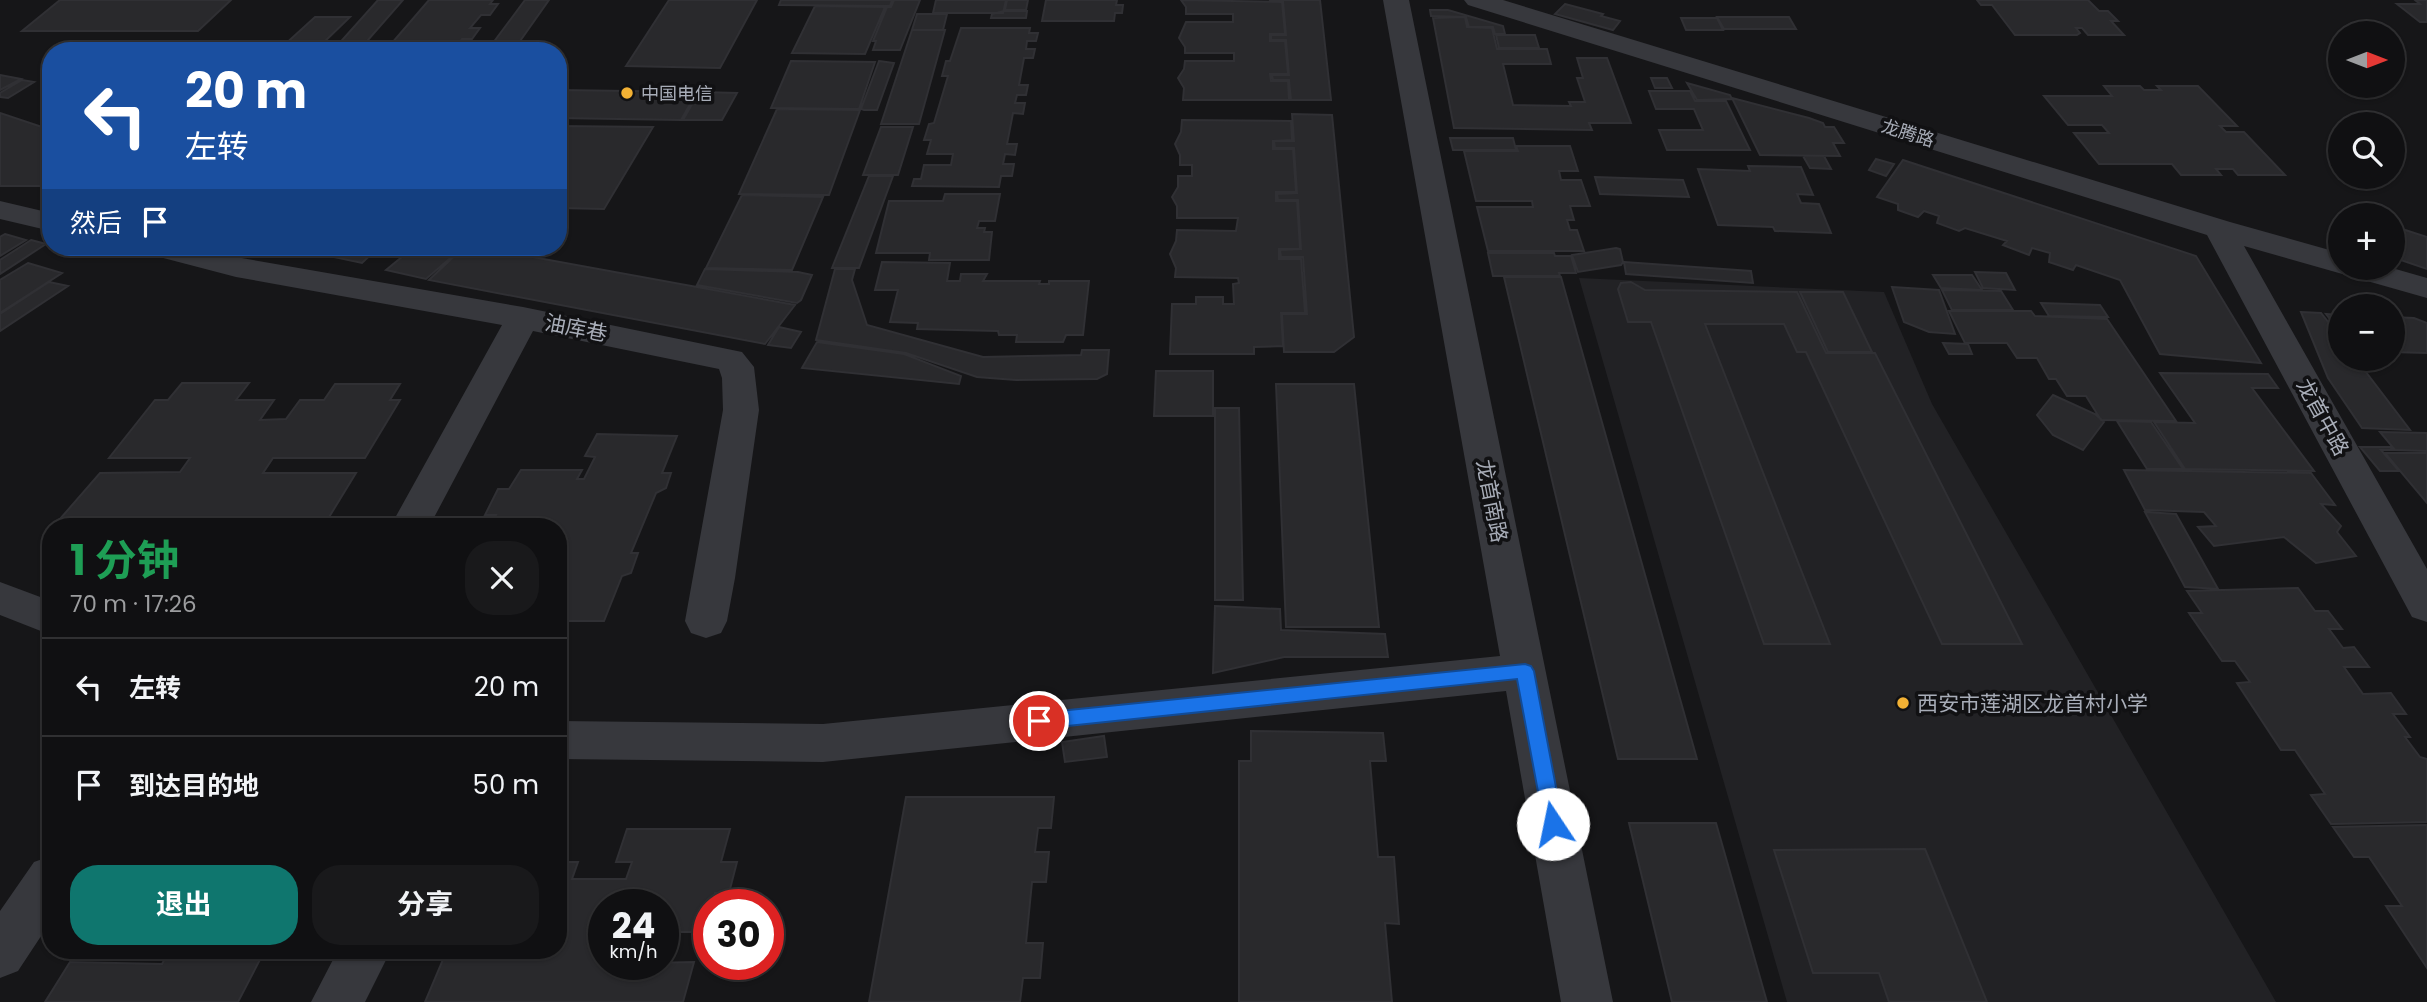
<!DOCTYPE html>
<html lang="zh">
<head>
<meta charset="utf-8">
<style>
	body { margin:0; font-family:Poppins,"Noto Sans SC",sans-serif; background:#19191b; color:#f1f3f6; height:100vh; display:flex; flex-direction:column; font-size:26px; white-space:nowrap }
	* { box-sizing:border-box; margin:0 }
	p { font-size:23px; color:#9c9d9f }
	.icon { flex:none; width:38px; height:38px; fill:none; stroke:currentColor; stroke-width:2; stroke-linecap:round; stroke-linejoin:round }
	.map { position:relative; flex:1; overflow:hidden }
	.drawer { position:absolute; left:42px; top:518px; width:525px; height:441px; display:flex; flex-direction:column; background:#101012; border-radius:28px; box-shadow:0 2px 5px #0004,0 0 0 2px #303032 }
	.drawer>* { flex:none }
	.guide { position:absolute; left:42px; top:42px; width:525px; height:214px; border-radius:28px; box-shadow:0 2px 5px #0004,0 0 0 2px #303032; background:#1a4fa0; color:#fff; overflow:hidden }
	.needle { width:46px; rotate:90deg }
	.tools { position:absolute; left:2328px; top:21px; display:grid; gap:14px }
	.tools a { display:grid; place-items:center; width:77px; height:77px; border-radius:50%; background:#101012; box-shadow:0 2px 5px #0004,0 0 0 2px #303032; font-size:35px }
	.speed { position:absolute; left:588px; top:889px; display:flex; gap:14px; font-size:35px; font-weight:700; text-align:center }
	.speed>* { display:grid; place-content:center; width:91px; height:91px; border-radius:50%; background:#101012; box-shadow:0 2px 5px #0004,0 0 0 2px #303032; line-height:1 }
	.speed small { font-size:18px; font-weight:400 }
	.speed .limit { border:10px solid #d22; background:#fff; color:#111 }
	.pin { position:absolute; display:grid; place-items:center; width:60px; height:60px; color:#fff; margin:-30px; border:4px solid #fff; border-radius:50%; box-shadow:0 2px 7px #0007 }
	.me { position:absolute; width:77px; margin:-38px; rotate:349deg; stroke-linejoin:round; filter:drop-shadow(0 0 5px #0008) }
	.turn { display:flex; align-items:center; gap:24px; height:147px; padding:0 28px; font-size:32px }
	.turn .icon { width:91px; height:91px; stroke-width:2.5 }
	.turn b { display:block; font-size:49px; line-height:60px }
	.then { display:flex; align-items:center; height:66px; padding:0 28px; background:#0003; gap:14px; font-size:26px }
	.round { display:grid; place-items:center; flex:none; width:74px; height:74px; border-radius:28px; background:#19191b }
	.head { display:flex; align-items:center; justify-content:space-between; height:119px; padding:0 28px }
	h1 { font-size:42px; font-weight:700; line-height:52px; color:#1e9e55 }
	.cta { display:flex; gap:14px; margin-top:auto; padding:14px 28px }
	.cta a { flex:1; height:80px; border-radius:28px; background:#0f766e; color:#fff; font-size:28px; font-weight:700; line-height:80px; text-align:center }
	.cta a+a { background:#19191b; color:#f1f3f6 }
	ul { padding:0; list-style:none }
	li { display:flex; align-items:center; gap:21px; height:98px; padding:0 28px; border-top:2px solid #303032 }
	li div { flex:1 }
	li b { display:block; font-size:26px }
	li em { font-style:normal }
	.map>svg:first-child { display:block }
	.built { fill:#222225 }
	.building { fill:#29292c; stroke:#303034; stroke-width:2 }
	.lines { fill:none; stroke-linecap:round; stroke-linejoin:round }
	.minor { fill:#37383d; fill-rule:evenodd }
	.route { fill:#1a73e8; stroke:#114b97; stroke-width:2 }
	.poi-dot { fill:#f2b134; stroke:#111113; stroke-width:2.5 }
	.labels { text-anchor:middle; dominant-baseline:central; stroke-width:7; stroke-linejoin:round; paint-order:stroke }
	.far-poi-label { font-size:18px; fill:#a8adb8; stroke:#111113; text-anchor:start }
	.far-street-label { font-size:18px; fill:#a8adb8; stroke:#111113 }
	.street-label { font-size:21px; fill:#a8adb8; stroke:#111113 }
	.poi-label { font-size:21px; fill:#a8adb8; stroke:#111113; text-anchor:start }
</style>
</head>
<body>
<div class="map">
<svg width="2427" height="1002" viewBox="0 0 2427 1002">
	<rect width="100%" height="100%" fill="#161618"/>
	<path class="built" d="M 1579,278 L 1884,292 L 1932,404 L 2276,1002 L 1787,1002 Z"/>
	<path class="building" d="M 60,0 L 231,0 L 198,31 L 22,31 Z
		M 378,0 L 403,0 L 361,48 L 335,48 Z
		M 429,0 L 493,0 L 490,4 L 498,4 L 490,15 L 481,15 L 470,28 L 480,28 L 472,39 L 462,39 L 457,46 L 466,46 L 462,51 L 385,51 Z
		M 525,0 L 549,0 L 513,51 L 487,51 Z
		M 669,0 L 757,0 L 720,68 L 626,66 Z
		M 781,0 L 892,0 L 890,6 L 779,5 Z
		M 894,0 L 920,0 L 900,50 L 873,50 L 876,41 L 873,41 L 887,7 L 891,7 Z
		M 936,0 L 1006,0 L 1003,13 L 933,13 Z
		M 1007,0 L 1028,0 L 1026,10 L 1005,10 Z
		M 1046,0 L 1117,0 L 1116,5 L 1123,5 L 1122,13 L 1115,13 L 1114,21 L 1042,21 Z
		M 1181,0 L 1282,2 L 1285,34 L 1270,34 L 1270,41 L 1285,41 L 1288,74 L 1270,74 L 1271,81 L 1288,81 L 1289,100 L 1183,100 L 1184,88 L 1178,78 L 1184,69 L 1185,61 L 1234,61 L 1234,53 L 1185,53 L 1185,47 L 1179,38 L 1186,22 L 1233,22 L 1233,14 L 1186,14 L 1186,7 Z
		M 1269,0 L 1320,0 L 1331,100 L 1291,100 L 1289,80 L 1273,80 L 1272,75 L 1289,75 L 1286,40 L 1271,40 L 1271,35 L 1286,35 L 1283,1 Z
		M 1977,0 L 2088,0 L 2099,11 L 2108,11 L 2118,21 L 2111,21 L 2124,35 L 2088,35 L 2082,28 L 2076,28 L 2080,33 L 2077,35 L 2015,35 L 1992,5 L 1981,5 Z
		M 2415,0 L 2427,0 L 2427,22 L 2420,22 L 2397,4 L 2420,4 Z
		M 1565,4 L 1603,14 L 1601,16 L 1620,21 L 1613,30 L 1555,14 Z
		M 815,6 L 885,7 L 865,54 L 792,53 Z
		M 1430,10 L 1448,10 L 1503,26 L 1505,34 L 1495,34 L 1493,27 L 1469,27 L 1466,17 L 1431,16 Z
		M 1004,11 L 1027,11 L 1026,18 L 991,18 L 992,14 Z
		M 917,14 L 947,14 L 943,30 L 912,30 Z
		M 315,17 L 350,17 L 318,48 L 282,47 Z
		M 1465,17 L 1467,27 L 1492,28 L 1497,49 L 1547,49 L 1551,64 L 1503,64 L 1513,105 L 1571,106 L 1569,102 L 1585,102 L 1577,78 L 1583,78 L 1577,58 L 1607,58 L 1631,123 L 1589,123 L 1592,130 L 1454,128 L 1433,18 Z
		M 1717,17 L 1789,17 L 1796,29 L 1724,29 Z
		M 1681,18 L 1717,18 L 1723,30 L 1686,30 Z
		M 961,28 L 1030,28 L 1029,33 L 1038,33 L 1036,41 L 1027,41 L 1026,49 L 1035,49 L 1033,58 L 1024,58 L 1019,85 L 1028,85 L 1026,95 L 1017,95 L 1015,103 L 1025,103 L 1023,114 L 1013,113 L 1007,144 L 1017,144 L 1015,155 L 1005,154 L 1003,164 L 1014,164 L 1012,176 L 1001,176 L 999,187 L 912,186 L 914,179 L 921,179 L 924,165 L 951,165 L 953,154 L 927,154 L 931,140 L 924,140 L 929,124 L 934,123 L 948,76 L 942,76 L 946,61 L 950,61 Z
		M 912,30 L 945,30 L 919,124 L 881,124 Z
		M 1496,35 L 1535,35 L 1539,48 L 1499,48 Z
		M 791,61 L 875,62 L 859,109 L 771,108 Z
		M 879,61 L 894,63 L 877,110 L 864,110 L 861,109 Z
		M 0,75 L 21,79 L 0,90 Z
		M 1651,78 L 1667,78 L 1672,88 L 1655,88 Z
		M 22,80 L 34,82 L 8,98 L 0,97 L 0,93 Z
		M 1687,83 L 1730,95 L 1732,99 L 1697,100 Z
		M 2104,86 L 2140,86 L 2144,90 L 2161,90 L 2157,86 L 2198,86 L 2237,126 L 2220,126 L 2226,132 L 2244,132 L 2285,175 L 2238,175 L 2233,169 L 2216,169 L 2221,175 L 2181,175 L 2172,164 L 2099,164 L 2074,133 L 2109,133 L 2102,125 L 2068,125 L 2044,96 L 2112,96 Z
		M 559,90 L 697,92 L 681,120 L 558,118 Z
		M 1649,91 L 1690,91 L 1695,101 L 1726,101 L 1750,150 L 1667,150 L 1659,130 L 1703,130 L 1694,109 L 1656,109 Z
		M 699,92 L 737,93 L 722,120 L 683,120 Z
		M 1732,98 L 1809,118 L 1823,123 L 1825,127 L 1834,127 L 1844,143 L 1833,143 L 1840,156 L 1760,155 Z
		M 777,109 L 860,110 L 829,195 L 739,194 Z
		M 0,113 L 51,130 L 51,186 L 0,186 Z
		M 1292,114 L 1332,115 L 1354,337 L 1334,352 L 1284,352 L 1282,314 L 1307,314 L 1303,257 L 1281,257 L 1280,250 L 1301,249 L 1298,200 L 1278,200 L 1277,194 L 1297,193 L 1294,148 L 1275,148 L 1274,141 L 1294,141 Z
		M 1182,120 L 1291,121 L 1292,140 L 1273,141 L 1273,149 L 1293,149 L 1296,192 L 1276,192 L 1276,201 L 1297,201 L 1300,249 L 1279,249 L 1279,259 L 1301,259 L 1305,313 L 1281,313 L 1283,346 L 1254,347 L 1254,354 L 1170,354 L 1172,304 L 1196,304 L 1196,297 L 1223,297 L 1223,304 L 1234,304 L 1233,284 L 1239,283 L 1238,278 L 1175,277 L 1176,268 L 1170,254 L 1176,241 L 1177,230 L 1236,231 L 1238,218 L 1177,218 L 1177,206 L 1172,197 L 1178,187 L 1178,176 L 1192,176 L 1192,165 L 1180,165 L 1180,155 L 1175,144 L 1181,132 Z
		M 558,126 L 653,127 L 604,209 L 558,208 Z
		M 881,127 L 913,127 L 898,175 L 863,175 Z
		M 1450,138 L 1513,138 L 1516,150 L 1453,150 Z
		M 1516,146 L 1570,146 L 1578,171 L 1559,171 L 1561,180 L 1581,180 L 1590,206 L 1570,206 L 1574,220 L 1567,220 L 1570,230 L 1577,230 L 1584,251 L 1488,251 L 1477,207 L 1533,207 L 1532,201 L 1476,201 L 1464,151 L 1518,151 Z
		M 1803,156 L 1824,156 L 1831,169 L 1810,168 Z
		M 1876,159 L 1894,164 L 1886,176 L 1869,170 Z
		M 1903,160 L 2196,256 L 2261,363 L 2160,354 L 2120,280 L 2076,265 L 2073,270 L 2049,262 L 2050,253 L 2032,248 L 2029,255 L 2003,245 L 2007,241 L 1965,228 L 1959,231 L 1937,223 L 1939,216 L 1924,211 L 1918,217 L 1898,210 L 1898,204 L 1877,197 Z
		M 1748,166 L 1801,167 L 1813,195 L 1797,194 L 1801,203 L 1819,204 L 1831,233 L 1775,231 L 1773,227 L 1718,225 L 1698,169 L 1750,171 Z
		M 869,176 L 893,176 L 859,268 L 832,268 Z
		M 1595,177 L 1683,180 L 1689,197 L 1600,194 Z
		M 945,194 L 1000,194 L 995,221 L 979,221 L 977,228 L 985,228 L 984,232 L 992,232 L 989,260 L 929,260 L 930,253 L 876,253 L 889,201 L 943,201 Z
		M 742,195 L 823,197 L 792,270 L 706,268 Z
		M 2396,227 L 2427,237 L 2427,269 L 2392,257 L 2392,234 Z
		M 5,234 L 26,240 L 0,256 L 0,237 Z
		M 31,240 L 46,244 L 0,274 L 0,260 Z
		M 287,247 L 379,247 L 362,263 Z
		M 414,247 L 463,247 L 426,279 L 386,270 Z
		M 464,247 L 478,247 L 795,305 L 765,344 L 429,280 Z
		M 1616,248 L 1620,249 L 1623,262 L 1621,265 L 1578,272 L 1572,255 Z
		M 1488,253 L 1554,253 L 1555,256 L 1571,256 L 1576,273 L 1559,273 L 1560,276 L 1493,276 Z
		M 882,262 L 950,263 L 947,281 L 960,281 L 961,274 L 987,274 L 983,281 L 1040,281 L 1039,284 L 1049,284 L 1049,281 L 1089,281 L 1083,335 L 1066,335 L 1063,342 L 1016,342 L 1017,335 L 999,335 L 998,331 L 917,329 L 918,323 L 890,322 L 898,290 L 875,290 Z
		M 1624,262 L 1751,271 L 1753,283 L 1626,274 Z
		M 28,263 L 62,273 L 0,313 L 0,280 Z
		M 705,269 L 798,272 L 812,275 L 801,300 L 797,303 L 697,285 Z
		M 835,269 L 855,269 L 852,280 L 867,325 L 983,357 L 1081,355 L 1082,350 L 1109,350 L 1107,374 L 1097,379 L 1016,380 L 977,377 L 906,353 L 816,340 Z
		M 1975,272 L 2006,273 L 2015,290 L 1983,288 Z
		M 1933,275 L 1972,275 L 1982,290 L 1941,288 Z
		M 1504,277 L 1561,277 L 1697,759 L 1618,759 Z
		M 49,282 L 68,286 L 0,331 L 0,314 Z
		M 1631,282 L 1645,290 L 1797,292 L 1826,353 L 1875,353 L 2022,644 L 1942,644 L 1806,352 L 1797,352 L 1784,324 L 1705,324 L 1830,644 L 1764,644 L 1651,322 L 1628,322 L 1618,289 L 1621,283 Z
		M 1892,287 L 1939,290 L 1955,334 L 1929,332 L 1904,322 Z
		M 1942,290 L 2001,291 L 2013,310 L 1952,310 Z
		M 1800,292 L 1843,292 L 1872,352 L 1828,352 Z
		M 2041,303 L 2100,305 L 2108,317 L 2049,316 Z
		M 1949,311 L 2031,311 L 2035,316 L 2107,319 L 2176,421 L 2101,420 L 2086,396 L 2067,396 L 2056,379 L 2049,379 L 2037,358 L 2017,358 L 2007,343 L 1965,343 Z
		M 2301,312 L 2321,313 L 2340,337 L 2340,359 L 2356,359 L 2410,430 L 2362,428 L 2328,378 Z
		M 2326,314 L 2340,315 L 2340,332 Z
		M 2392,317 L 2414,318 L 2427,323 L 2427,353 L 2392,352 Z
		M 779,327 L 801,332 L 791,348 L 768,345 Z
		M 817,342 L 904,354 L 961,376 L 959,384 L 802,368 Z
		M 1943,343 L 1968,344 L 1972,354 L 1949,354 Z
		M 1156,371 L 1213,371 L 1213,416 L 1154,416 Z
		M 2160,373 L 2268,374 L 2278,388 L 2252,388 L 2314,471 L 2185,469 L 2154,422 L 2195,423 Z
		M 182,383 L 249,383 L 236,400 L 274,400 L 260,420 L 286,419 L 300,400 L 324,400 L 335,384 L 400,384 L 390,400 L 400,400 L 365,458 L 273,458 L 263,473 L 356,473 L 323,527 L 214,527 L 220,517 L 192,517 L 185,527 L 53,527 L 100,473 L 180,472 L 190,458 L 109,458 L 155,400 L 168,400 Z
		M 1276,384 L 1354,384 L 1379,627 L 1286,627 Z
		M 2053,395 L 2095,414 L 2104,422 L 2083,450 L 2053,435 L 2037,415 Z
		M 1215,408 L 1239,408 L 1243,600 L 1215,600 Z
		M 2117,421 L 2151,422 L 2183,469 L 2147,469 Z
		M 2380,432 L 2427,433 L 2427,451 L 2395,450 Z
		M 597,434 L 677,436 L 662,473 L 671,473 L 666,488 L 656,493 L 631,553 L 638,553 L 631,573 L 622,576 L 604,621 L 558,621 L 558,527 L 490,527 L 496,515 L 485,515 L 498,489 L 509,489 L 521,470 L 582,470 L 577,479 L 584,479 L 595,457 L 585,456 Z
		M 2360,447 L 2390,447 L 2393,450 L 2381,450 L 2399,471 L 2380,471 Z
		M 2385,453 L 2427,453 L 2427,503 Z
		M 2124,470 L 2311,473 L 2335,505 L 2321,504 L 2341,526 L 2337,532 L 2356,556 L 2316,563 L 2284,537 L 2214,546 L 2198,527 L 2216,526 L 2204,512 L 2145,510 Z
		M 2145,512 L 2176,514 L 2218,589 L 2185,587 Z
		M 2298,588 L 2315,611 L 2328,611 L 2342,629 L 2329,629 L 2343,648 L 2354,647 L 2369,667 L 2344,667 L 2363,694 L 2391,693 L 2406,714 L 2393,714 L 2410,737 L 2405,737 L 2420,757 L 2427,759 L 2427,822 L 2331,824 L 2311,795 L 2325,794 L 2295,750 L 2281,750 L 2237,683 L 2250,682 L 2235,661 L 2222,661 L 2189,613 L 2202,613 L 2187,591 Z
		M 1215,606 L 1280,609 L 1281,630 L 1385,634 L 1388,657 L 1284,657 L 1213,673 Z
		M 1251,731 L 1383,733 L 1386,761 L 1370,761 L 1378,857 L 1394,857 L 1399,924 L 1385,923 L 1392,1002 L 1239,1002 L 1239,761 L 1251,761 Z
		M 1104,736 L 1107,757 L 1065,762 L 1062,742 Z
		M 906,797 L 1054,797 L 1051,828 L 1038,828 L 1035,852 L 1049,852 L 1046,882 L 1032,882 L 1026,943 L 1043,943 L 1040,978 L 1023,978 L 1020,1002 L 869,1002 Z
		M 1629,823 L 1716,823 L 1767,1002 L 1672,1002 Z
		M 2427,825 L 2427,968 L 2386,906 L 2402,906 L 2369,857 L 2354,857 L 2333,827 Z
		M 627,829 L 730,829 L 721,862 L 737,862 L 729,893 L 715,893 L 712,905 L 709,905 L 704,932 L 668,932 L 663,947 L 663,905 L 604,905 L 604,964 L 694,962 L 683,1002 L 425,1002 L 447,950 L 558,950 L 558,862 L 578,862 L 572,879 L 626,879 L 632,862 L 616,862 Z
		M 1925,849 L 1987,1002 L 1889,1002 L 1879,973 L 1813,973 L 1774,850 Z
		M 170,950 L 265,950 L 238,1002 L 45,1002 L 70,962 L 162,964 Z"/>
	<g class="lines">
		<path class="minor" d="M 1383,0 L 1409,0 L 1613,1002 L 1561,1002 L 1506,691 L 823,762 L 558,759 L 558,721 L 823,724 L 1500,656 Z
			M 1464,0 L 1503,0 L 2230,222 L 2340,253 L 2340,268 L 2392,268 L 2427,278 L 2427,298 L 2244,246 L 2427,569 L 2427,622 L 2412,617 L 2207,235 L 1468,5 Z
			M 0,201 L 51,213 L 51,231 L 0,219 Z
			M 143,247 L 196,247 L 236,257 L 523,307 L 742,352 L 754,367 L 759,410 L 735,578 L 727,621 L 721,633 L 706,638 L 691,633 L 685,621 L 723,410 L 722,378 L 719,369 L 533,331 L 429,527 L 390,527 L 502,325 L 236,277 L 148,254 Z
			M 0,582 L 51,601 L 51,635 L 0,615 Z
			M 51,856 L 51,921 L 18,971 L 0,978 L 0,911 L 34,862 Z
			M 338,950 L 391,950 L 365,1002 L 311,1002 Z"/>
	</g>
	<path class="route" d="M 1525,664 L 1531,666 L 1534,671 L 1563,824 L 1560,830 L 1553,833 L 1547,830 L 1544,824 L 1517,679 L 1039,729 L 1033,726 L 1030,721 L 1033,716 L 1039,713 Z"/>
	<g class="poi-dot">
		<circle cx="627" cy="93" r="7"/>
		<circle cx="1903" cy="703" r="7"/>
	</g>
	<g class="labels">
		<g class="far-poi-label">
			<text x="641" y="93">中国电信</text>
		</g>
		<g class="far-street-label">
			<text transform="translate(1908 133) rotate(17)">龙腾路</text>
		</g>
		<g class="street-label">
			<text transform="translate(576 328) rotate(11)">油库巷</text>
			<text transform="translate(2323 417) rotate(61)">龙首中路</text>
			<text transform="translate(1492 501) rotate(79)">龙首南路</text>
		</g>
		<g class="poi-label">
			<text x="1917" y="703">西安市莲湖区龙首村小学</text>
		</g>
	</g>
</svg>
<div class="tools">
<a><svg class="needle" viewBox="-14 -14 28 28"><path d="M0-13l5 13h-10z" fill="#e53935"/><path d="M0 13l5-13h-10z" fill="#9c9d9f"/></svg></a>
<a><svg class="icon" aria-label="search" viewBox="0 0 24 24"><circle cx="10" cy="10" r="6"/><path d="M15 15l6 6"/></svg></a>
<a>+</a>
<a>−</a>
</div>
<div class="speed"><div>24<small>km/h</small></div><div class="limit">30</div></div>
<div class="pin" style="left:1039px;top:721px;background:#d93025"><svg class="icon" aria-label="arrive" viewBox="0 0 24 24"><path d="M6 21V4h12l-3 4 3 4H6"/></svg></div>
<svg class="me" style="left:1553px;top:824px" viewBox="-20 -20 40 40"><circle r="19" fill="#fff"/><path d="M0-13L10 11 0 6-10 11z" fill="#1a73e8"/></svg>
<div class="guide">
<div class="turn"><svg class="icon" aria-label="left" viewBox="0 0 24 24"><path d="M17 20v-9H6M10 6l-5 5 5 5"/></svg><div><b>20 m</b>左转</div></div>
<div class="then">然后<svg class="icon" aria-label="arrive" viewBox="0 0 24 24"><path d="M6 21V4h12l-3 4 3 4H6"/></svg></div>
</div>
<section class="drawer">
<div class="head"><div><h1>1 分钟</h1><p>70 m · 17:26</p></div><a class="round"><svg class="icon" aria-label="close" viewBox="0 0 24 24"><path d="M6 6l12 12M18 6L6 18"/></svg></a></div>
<ul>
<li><svg class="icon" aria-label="left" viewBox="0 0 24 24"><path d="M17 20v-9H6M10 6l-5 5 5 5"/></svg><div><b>左转</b></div><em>20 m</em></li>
<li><svg class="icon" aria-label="arrive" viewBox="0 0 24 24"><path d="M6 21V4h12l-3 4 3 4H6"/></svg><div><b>到达目的地</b></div><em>50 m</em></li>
</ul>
<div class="cta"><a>退出</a><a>分享</a></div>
</section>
</div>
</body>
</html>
